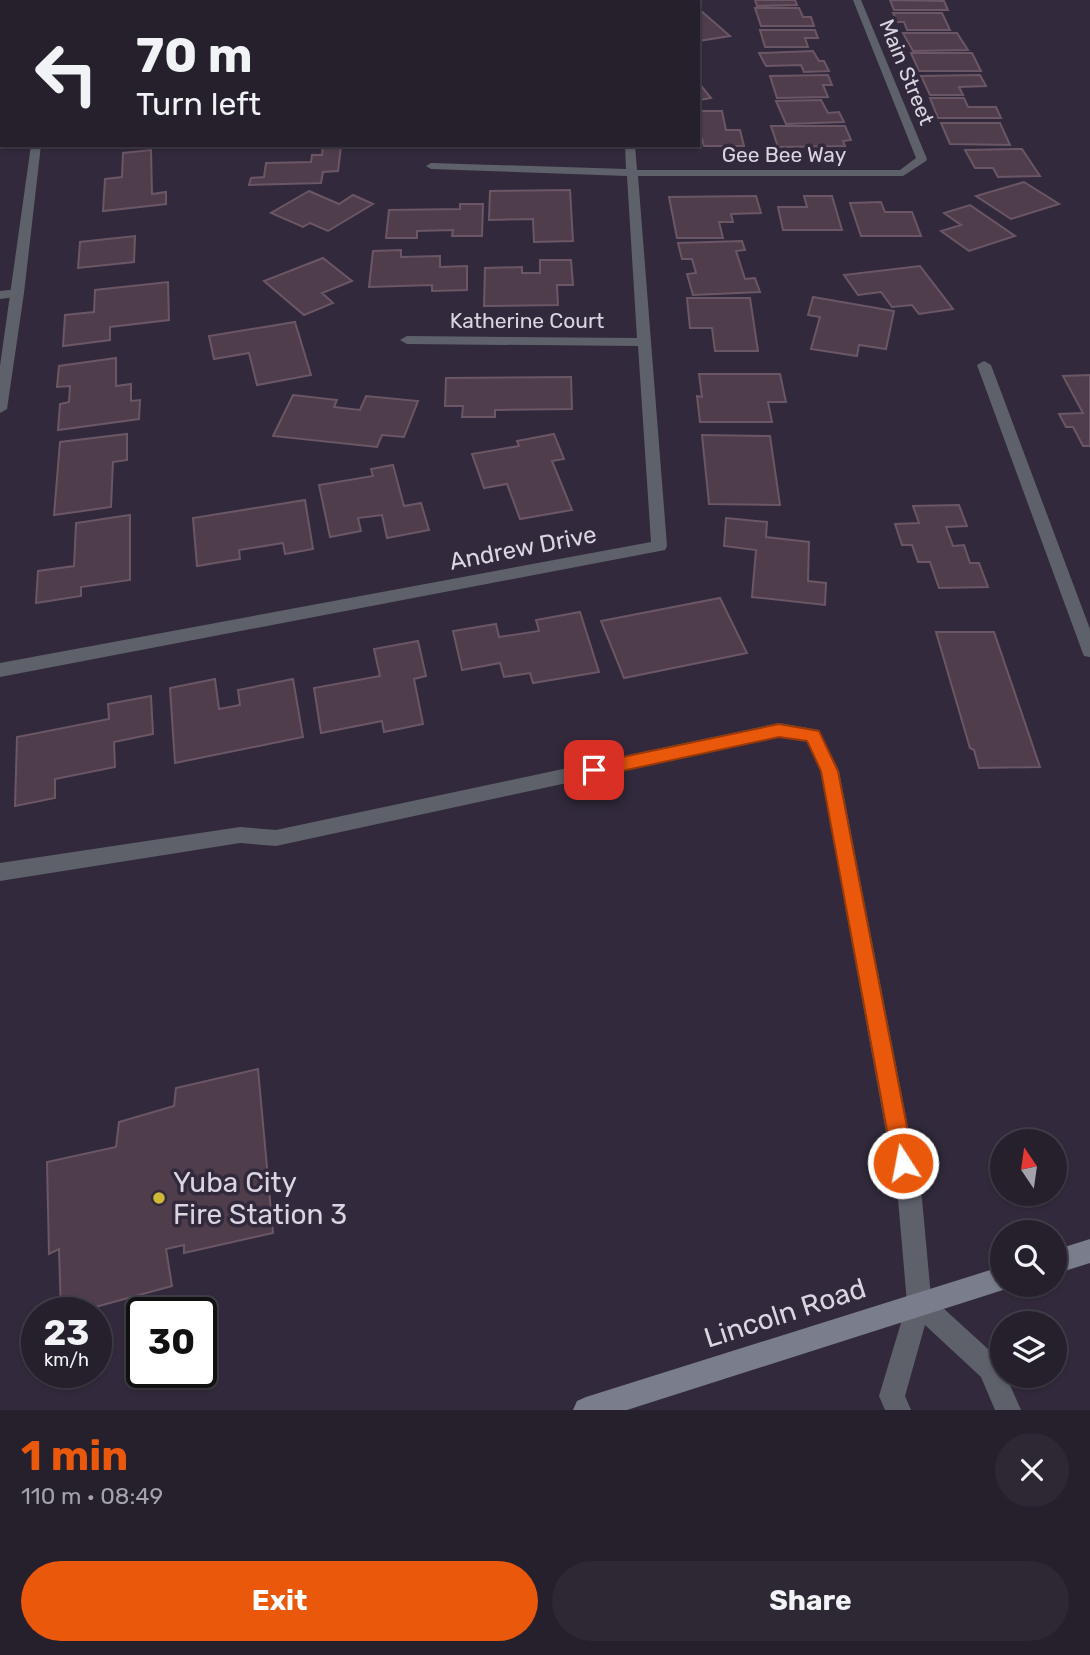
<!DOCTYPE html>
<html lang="en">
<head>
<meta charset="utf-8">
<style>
	body { margin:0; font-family:Rubik,sans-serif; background:#2e2835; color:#f1f3f6; height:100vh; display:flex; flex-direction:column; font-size:26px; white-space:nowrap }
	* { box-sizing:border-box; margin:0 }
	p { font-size:23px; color:#a4a3aa }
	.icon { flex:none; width:38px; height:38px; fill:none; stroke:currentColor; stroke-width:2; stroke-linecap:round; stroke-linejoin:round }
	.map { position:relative; height:1410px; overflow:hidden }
	.panel { display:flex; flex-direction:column; background:#26202d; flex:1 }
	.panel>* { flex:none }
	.banner { position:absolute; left:0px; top:0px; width:700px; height:147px; box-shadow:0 2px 5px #0004,0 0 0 2px #423e49; background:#26202d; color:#f1f3f6; overflow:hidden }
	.needle { width:46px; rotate:347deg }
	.fabs { position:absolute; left:990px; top:1129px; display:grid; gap:14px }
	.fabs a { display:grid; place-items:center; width:77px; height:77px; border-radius:50%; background:#26202d; box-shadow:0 2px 5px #0004,0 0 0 2px #423e49; font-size:35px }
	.speed { position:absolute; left:21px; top:1297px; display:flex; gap:14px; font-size:35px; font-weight:700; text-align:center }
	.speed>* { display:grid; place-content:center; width:91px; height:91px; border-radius:50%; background:#26202d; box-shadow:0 2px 5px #0004,0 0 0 2px #423e49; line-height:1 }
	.speed small { font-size:18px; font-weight:400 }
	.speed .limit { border:4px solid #111; border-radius:10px; background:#fff; color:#111 }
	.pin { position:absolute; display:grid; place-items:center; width:60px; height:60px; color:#fff; margin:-30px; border-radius:14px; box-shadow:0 4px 10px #0006 }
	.me { position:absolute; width:77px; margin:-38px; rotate:349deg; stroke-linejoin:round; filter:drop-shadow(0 0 5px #0008) }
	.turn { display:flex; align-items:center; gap:24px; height:147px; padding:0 21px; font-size:32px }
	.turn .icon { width:91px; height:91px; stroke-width:2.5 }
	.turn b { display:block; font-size:49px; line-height:60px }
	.round { display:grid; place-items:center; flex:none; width:74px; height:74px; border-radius:37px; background:#2e2835 }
	.head { display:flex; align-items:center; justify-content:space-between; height:119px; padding:0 21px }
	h1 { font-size:42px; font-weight:700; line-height:52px; color:#ea580c }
	.action { display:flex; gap:14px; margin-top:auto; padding:14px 21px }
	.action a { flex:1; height:80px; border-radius:42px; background:#ea580c; color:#fff; font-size:28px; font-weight:700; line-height:80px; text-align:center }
	.action a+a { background:#2e2835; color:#f1f3f6 }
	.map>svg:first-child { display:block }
	.building { fill:#503d4b; stroke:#6b5665; stroke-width:2 }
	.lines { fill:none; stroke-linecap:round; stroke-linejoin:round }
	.minor { fill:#5e616a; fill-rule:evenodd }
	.tertiary { fill:#5e616a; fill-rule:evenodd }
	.secondary { fill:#797d8c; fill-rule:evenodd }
	.route { fill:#ea580c; stroke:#983908; stroke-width:2 }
	.poi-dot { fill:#cfb837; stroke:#322a3c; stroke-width:2.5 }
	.labels { text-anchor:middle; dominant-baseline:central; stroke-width:7; stroke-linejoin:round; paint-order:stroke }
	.far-street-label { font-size:21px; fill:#dad5e1; stroke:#322a3c }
	.street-label { font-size:24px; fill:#dad5e1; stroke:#322a3c }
	.near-poi-label { font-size:28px; fill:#dad5e1; stroke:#322a3c; text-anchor:start }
	.near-street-label { font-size:28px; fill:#dad5e1; stroke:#322a3c }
</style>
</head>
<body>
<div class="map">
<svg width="1090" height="1410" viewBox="0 0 1090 1410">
	<rect width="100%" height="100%" fill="#322a3c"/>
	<path class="building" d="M 755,0 L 795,0 L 797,5 L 757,6 Z
		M 890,0 L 944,1 L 948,10 L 894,10 Z
		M 755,8 L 799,8 L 803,17 L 811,17 L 814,26 L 761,26 Z
		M 698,10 L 700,10 L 730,36 L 698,41 Z
		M 893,13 L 942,13 L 950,30 L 907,30 L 904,22 L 897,22 Z
		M 760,30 L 815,30 L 818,38 L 805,38 L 808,47 L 765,47 Z
		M 903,33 L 957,33 L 968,50 L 913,51 Z
		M 813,51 L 819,61 L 824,61 L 829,71 L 804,72 L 801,65 L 766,66 L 759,53 Z
		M 911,53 L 972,53 L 981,71 L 919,71 Z
		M 828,75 L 832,85 L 823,85 L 828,97 L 777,98 L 770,76 Z
		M 980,75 L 986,86 L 959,87 L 963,95 L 930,95 L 921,76 Z
		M 698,82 L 711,98 L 698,100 Z
		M 930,98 L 964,98 L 968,107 L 996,107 L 1001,118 L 938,118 Z
		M 821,100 L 828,113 L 839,112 L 844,122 L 786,124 L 776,101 Z
		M 698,111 L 722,111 L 726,130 L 740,130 L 744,146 L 704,146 L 702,139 L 698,139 Z
		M 941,123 L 1000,123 L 1010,145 L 950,144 Z
		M 771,126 L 845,126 L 851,140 L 843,141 L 845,146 L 778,147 Z
		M 341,146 L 338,171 L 323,172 L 321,183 L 249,185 L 251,178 L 264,177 L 266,163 L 311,162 L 312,155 L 322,155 L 323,147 Z
		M 1022,149 L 1040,176 L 998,177 L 993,168 L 975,168 L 965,150 Z
		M 151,150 L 152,194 L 166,192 L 166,204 L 103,211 L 105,179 L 122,177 L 123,153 Z
		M 1024,182 L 1059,204 L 1011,219 L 976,196 Z
		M 570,190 L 573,241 L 534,242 L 533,219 L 489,220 L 490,191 Z
		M 309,191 L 339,204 L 353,195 L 373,204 L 328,231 L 310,223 L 303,227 L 271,213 Z
		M 756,196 L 761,213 L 731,214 L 733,222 L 719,222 L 723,238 L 677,238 L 669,197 Z
		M 804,196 L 832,196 L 842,230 L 783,230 L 778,207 L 807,207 Z
		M 881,202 L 885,212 L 912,212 L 921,236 L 861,236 L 850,203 Z
		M 460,204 L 483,204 L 482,236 L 452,236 L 453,230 L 417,231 L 417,238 L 386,238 L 389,210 L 460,209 Z
		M 970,205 L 1015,236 L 969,251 L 941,231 L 961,225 L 944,213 Z
		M 135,236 L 134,262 L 78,268 L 80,242 Z
		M 742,241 L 745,250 L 736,251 L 745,279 L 755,278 L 760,292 L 693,295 L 687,274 L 696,273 L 692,259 L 682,259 L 678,243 Z
		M 401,250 L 401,257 L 440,256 L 440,267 L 467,266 L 467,290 L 432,291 L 432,285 L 369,287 L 373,251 Z
		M 323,258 L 352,281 L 322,293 L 333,303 L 304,315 L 264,281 Z
		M 540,260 L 571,260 L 573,285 L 557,285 L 558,305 L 484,306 L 485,268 L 522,267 L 522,273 L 540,273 Z
		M 920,266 L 953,309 L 919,314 L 912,305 L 892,307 L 881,292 L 858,295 L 844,275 Z
		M 168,282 L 169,320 L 110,327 L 110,340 L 63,346 L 65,315 L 94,312 L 95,290 Z
		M 813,297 L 894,311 L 886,349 L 859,345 L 857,356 L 811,349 L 820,317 L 808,315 Z
		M 687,298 L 750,298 L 758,351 L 715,351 L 712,328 L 690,328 Z
		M 295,322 L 311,375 L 257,385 L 249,353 L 214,359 L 209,336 Z
		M 116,358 L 116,386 L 131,384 L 131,401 L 140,400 L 139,419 L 58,430 L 60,404 L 69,402 L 70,386 L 57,387 L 59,366 Z
		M 699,374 L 780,374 L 786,402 L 768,402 L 772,422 L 700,422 L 697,396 L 702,397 Z
		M 1090,375 L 1090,446 L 1083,446 L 1073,427 L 1066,427 L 1059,414 L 1083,413 L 1063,376 Z
		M 571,377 L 572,409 L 495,410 L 495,417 L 462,417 L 463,406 L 445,406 L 446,378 Z
		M 293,395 L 337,400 L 334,407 L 360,410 L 366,396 L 418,401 L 404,437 L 382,435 L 377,447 L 273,436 Z
		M 127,434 L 127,460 L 113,462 L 111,507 L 54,515 L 60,442 Z
		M 554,434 L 564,459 L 552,461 L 572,510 L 520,519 L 507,484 L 484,488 L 472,454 L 519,446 L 517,441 Z
		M 702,435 L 770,436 L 780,505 L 709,504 Z
		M 393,465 L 404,506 L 421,503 L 429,530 L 387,538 L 382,515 L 358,518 L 361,531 L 330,537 L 319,485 L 373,476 L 371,469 Z
		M 305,500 L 313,549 L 285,554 L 283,543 L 239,550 L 240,559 L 197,566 L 193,518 Z
		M 959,505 L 967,526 L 946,527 L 953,546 L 964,545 L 970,563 L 979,563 L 988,587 L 939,588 L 930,562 L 918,562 L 912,545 L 902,545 L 895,524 L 919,523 L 913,506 Z
		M 130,515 L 130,580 L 81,587 L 81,596 L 36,603 L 38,571 L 74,566 L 76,523 Z
		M 726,518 L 767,522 L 766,537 L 809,542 L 808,581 L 826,583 L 825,605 L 752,597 L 756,550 L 724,546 Z
		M 720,598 L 747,653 L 624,678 L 601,621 Z
		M 580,612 L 599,672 L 533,683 L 530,673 L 504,677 L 500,663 L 462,670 L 453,631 L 496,624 L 499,637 L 539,631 L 536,620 Z
		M 936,632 L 994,632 L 1040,767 L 979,768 L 974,750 L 970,748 Z
		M 418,641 L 426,676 L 414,679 L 423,724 L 384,732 L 382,721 L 321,733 L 314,688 L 380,676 L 374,649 Z
		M 215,679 L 219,709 L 240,705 L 238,690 L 293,679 L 303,737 L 175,763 L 170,688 Z
		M 151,696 L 153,734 L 114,742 L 115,767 L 55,779 L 55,798 L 15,806 L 17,737 L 109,719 L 108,704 Z
		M 258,1069 L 273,1233 L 184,1253 L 184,1245 L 166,1249 L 172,1286 L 77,1312 L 61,1312 L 59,1249 L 49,1254 L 47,1162 L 116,1147 L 119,1122 L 174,1106 L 176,1088 Z"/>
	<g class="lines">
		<path class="minor" d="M 853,0 L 861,0 L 927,159 L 926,161 L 903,176 L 638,176 L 667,546 L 665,550 L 0,677 L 0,663 L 651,542 L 638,346 L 407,344 L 400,340 L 407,336 L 637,338 L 627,176 L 431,169 L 426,166 L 431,163 L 626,169 L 625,145 L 635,145 L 637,170 L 900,170 L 916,158 Z
			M 18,289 L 22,290 L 22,296 L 0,299 L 0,291 Z
			M 984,361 L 991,365 L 1090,629 L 1090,657 L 1084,656 L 1082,651 L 977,365 Z
			M 779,723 L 819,730 L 839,771 L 922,1199 L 931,1297 L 999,1359 L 1003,1376 L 1006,1376 L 1021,1410 L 995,1410 L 981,1377 L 925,1325 L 905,1396 L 911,1410 L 885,1410 L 879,1396 L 907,1303 L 898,1199 L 821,771 L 807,741 L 779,737 L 276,846 L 240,843 L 0,881 L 0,863 L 240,827 L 276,830 Z"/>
		<path class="tertiary" d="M 50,0 L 58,0 L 58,2 L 50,2 Z
			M 31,145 L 41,145 L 24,293 L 7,409 L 0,413 L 0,366 Z"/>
		<path class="secondary" d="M 1090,1239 L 1090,1263 L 1055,1274 L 1055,1250 Z
			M 1003,1266 L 1003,1284 L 1013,1284 L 1003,1290 L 627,1410 L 573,1410 L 577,1401 L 586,1397 Z"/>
	</g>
	<path class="route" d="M 779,724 L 819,731 L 838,771 L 914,1163 L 911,1170 L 903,1174 L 896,1170 L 893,1163 L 821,771 L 807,741 L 779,737 L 594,777 L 588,775 L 585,770 L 588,765 L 594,763 Z"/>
	<circle class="poi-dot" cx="159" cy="1198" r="7"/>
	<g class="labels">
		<g class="far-street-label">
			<text transform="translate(907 72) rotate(68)">Main Street</text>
			<text x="784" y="154">Gee Bee Way</text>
			<text x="527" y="320">Katherine Court</text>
		</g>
		<g class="street-label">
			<text transform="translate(523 548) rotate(-11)">Andrew Drive</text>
		</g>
		<g class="near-poi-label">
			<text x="173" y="1182">Yuba City<tspan x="173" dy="32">Fire Station 3</tspan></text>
		</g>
		<g class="near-street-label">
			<text transform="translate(785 1313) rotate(-18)">Lincoln Road</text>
		</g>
	</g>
</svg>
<div class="fabs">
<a><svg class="needle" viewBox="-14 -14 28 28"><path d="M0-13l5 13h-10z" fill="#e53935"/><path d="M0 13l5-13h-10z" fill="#a4a3aa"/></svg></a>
<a><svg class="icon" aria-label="search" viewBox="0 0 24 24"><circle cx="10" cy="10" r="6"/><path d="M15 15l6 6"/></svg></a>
<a><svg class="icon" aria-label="layers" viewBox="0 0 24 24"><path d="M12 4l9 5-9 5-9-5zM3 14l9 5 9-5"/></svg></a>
</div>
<div class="speed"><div>23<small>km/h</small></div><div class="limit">30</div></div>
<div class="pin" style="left:594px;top:770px;background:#d93025"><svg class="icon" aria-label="arrive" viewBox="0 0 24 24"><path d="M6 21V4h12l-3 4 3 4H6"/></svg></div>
<svg class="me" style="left:903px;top:1163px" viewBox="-20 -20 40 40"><circle r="17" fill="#ea580c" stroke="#fff" stroke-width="3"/><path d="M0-11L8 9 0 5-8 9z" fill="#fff"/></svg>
<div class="banner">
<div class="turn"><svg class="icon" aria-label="left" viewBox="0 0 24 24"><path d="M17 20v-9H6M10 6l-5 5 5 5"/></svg><div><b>70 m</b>Turn left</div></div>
</div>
</div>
<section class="panel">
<div class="head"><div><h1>1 min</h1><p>110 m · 08:49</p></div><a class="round"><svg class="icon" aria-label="close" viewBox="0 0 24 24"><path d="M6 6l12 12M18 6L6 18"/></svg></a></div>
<div class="action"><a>Exit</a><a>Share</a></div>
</section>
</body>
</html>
